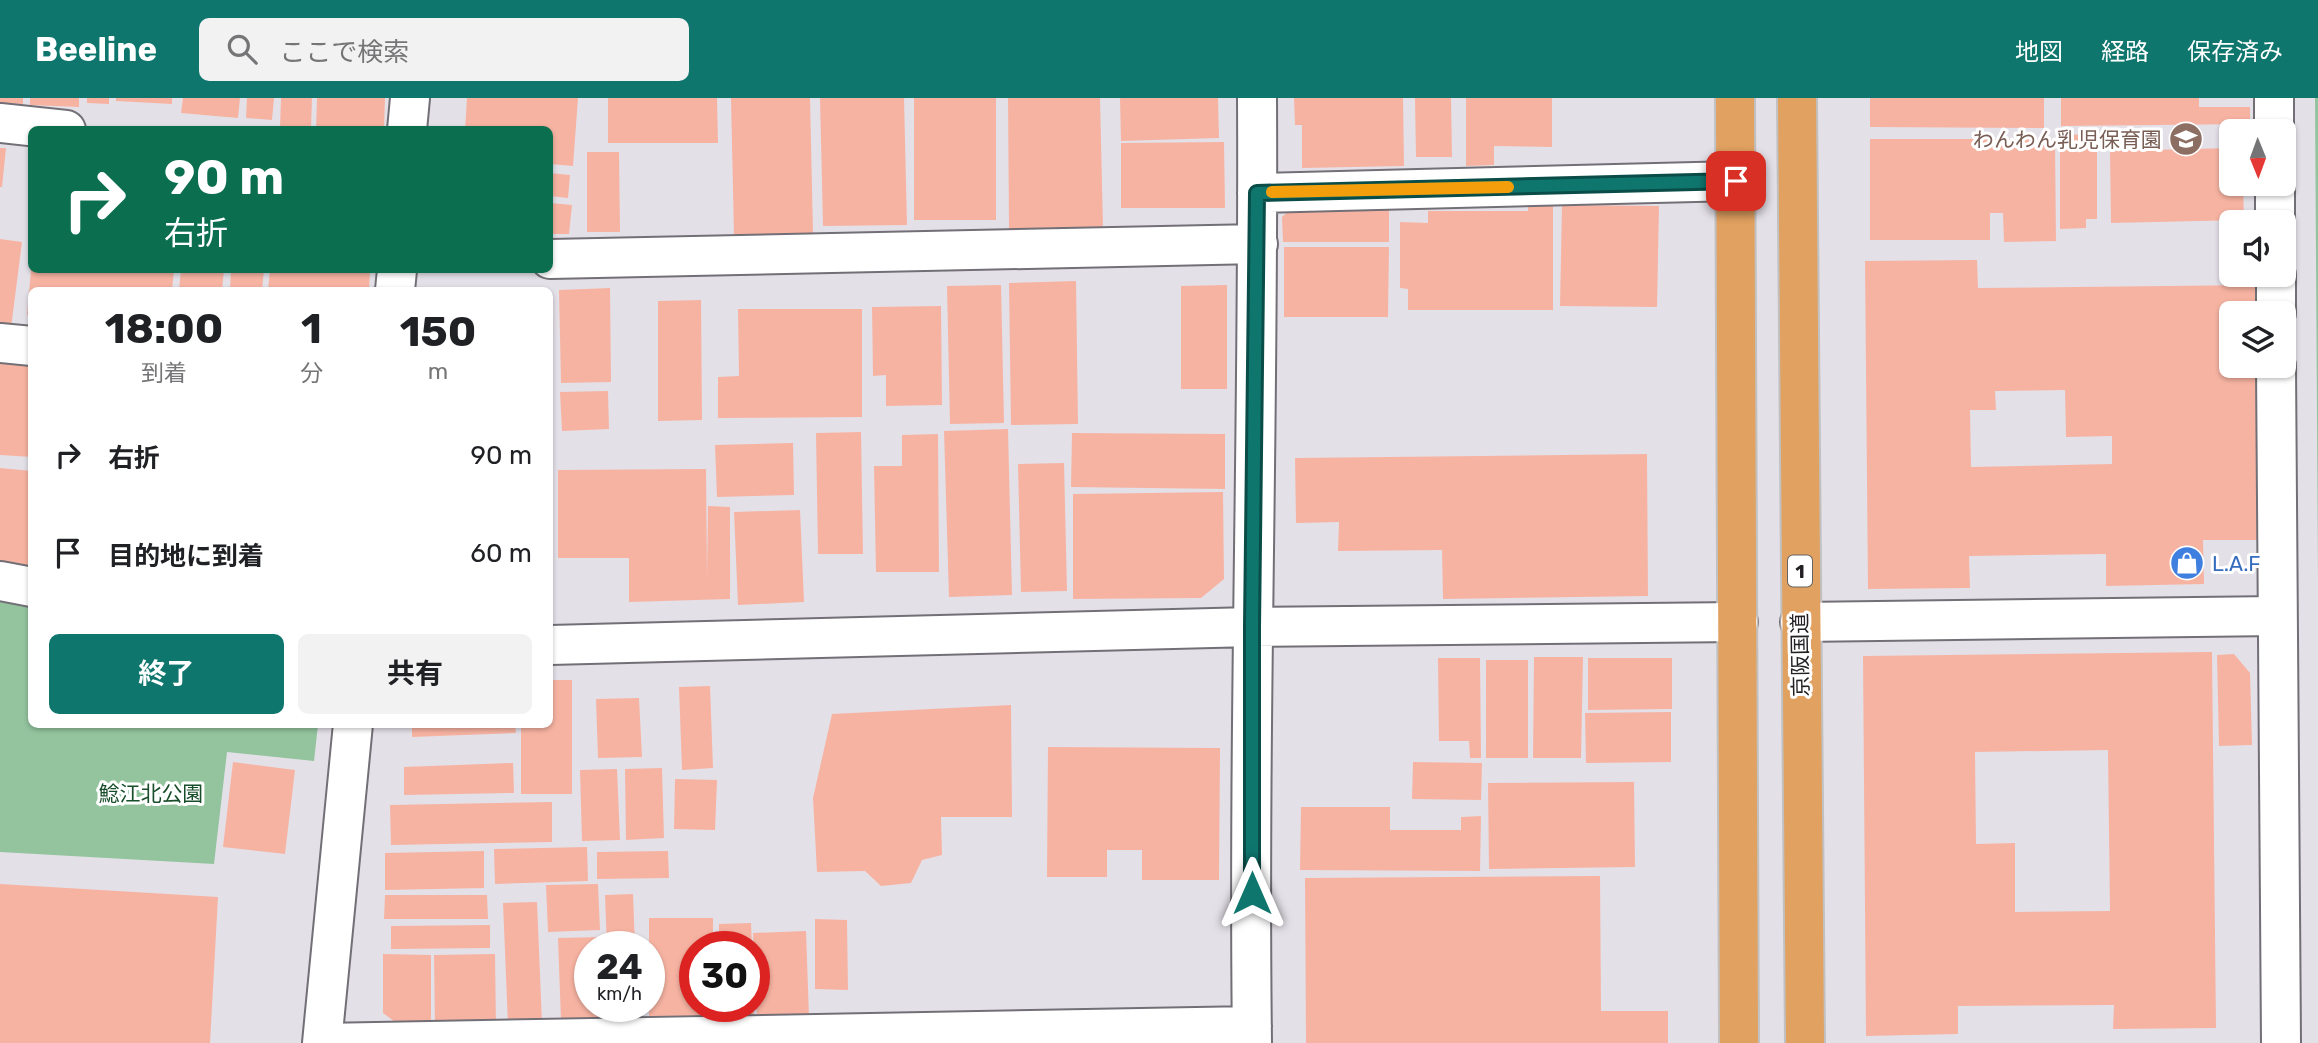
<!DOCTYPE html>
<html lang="ja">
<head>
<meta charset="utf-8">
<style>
	body { margin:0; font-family:Rubik,"Noto Sans JP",sans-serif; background:#f2f2f2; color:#202124; height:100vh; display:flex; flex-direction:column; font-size:26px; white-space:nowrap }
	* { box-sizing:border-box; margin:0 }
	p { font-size:23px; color:#757577 }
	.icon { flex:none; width:38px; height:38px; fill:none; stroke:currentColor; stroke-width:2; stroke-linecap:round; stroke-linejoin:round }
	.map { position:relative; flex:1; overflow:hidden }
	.details { position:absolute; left:28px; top:189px; width:525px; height:441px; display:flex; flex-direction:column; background:#fff; border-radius:10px; box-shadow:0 2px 5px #0004 }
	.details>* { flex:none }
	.banner { position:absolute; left:28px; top:28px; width:525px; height:147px; border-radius:10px; box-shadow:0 2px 5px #0004; background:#0b6e4f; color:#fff; overflow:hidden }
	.needle { width:46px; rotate:179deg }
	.tools { position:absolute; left:2219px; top:21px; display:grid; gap:14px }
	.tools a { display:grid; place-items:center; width:77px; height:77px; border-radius:10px; background:#fff; box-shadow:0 2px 5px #0004; font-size:35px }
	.speed { position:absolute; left:574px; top:833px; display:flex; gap:14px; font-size:35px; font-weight:700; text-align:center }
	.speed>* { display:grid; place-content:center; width:91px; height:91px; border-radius:50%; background:#fff; box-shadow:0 2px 5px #0004; line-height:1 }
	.speed small { font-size:18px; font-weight:400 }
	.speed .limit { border:10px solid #d22; background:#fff; color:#111 }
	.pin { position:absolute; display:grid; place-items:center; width:60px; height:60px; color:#fff; margin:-30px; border-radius:14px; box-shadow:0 4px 10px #0006 }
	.me { position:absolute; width:77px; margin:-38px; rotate:0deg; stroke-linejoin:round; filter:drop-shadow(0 0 5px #0008) }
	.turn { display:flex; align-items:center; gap:24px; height:147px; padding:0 21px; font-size:32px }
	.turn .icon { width:91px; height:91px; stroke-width:2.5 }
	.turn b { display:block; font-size:49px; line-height:60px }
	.eta { display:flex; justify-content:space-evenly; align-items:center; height:119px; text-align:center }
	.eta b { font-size:42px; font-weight:700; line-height:49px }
	.primary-button { display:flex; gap:14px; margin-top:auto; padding:14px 21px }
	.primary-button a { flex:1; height:80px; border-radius:10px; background:#0f766e; color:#fff; font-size:28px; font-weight:700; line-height:80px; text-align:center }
	.primary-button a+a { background:#f2f2f2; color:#202124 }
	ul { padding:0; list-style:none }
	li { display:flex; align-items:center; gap:21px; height:98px; padding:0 21px }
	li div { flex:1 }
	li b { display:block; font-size:26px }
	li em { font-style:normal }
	header { display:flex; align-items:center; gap:42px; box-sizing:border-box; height:98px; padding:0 35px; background:#0f766e; color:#fff }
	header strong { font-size:33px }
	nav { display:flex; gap:38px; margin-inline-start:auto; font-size:24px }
	.search { width:490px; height:63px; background:#f2f2f2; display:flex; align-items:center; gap:18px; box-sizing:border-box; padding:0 24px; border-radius:10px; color:#757577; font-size:26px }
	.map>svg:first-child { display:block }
	.green { fill:#93c49e }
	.building { fill:#f7b3a2; fill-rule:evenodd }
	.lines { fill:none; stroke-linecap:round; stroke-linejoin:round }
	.minor-casing { stroke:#726f76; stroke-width:42 }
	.highway-casing { stroke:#c1c1c1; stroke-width:42 }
	.minor { stroke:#fff; stroke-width:38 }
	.highway { stroke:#e1a160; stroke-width:38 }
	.route-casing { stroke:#0a4d48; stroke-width:18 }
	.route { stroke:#0f766e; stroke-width:12 }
	.slow { stroke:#f59e0b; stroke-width:12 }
	.labels { text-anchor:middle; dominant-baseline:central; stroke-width:6; stroke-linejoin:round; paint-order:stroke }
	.shield { fill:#fff; stroke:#646365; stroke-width:2 }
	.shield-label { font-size:19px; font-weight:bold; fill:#222023 }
	.education-label { font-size:21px; fill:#785e54; stroke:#fff; text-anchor:end }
	.shop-label { font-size:21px; fill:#366cbe; stroke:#fff; text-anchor:start }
	.street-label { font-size:21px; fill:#222023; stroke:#fff }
	.park-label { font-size:21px; fill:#184d2a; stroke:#fff }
</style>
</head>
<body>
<header>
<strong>Beeline</strong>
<div class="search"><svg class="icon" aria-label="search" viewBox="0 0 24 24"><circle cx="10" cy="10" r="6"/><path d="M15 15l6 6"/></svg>ここで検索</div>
<nav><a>地図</a><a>経路</a><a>保存済み</a></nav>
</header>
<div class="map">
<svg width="2318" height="945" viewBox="0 0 2318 945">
	<rect width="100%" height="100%" fill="#e4e0e8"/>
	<path class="green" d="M 2315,0 L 2318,0 L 2318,478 Z
		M 0,500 L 31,506 L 32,626 L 318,627 L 314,663 L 227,654 L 214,766 L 0,754 Z"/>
	<path class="building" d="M 0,0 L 23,0 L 23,6 L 0,5 Z
		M 30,0 L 79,0 L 79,9 L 30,7 Z
		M 87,0 L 109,0 L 109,6 L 87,5 Z
		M 116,0 L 172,0 L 172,6 L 116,3 Z
		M 183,0 L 240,0 L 238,20 L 181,15 Z
		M 247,0 L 274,0 L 272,22 L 246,20 Z
		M 281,0 L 312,0 L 311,30 L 280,30 Z
		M 317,0 L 385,0 L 384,32 L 316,32 Z
		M 467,0 L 578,0 L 573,68 L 550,66 L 550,32 L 465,32 Z
		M 608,0 L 717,0 L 718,45 L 608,45 Z
		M 731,0 L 810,0 L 813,135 L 734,138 Z
		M 820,0 L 904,0 L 907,127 L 823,128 Z
		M 914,0 L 996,0 L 996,122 L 914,122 Z
		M 1008,0 L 1100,0 L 1103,130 L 1009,131 Z
		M 1120,0 L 1218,0 L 1219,40 L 1121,43 Z
		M 1294,0 L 1403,0 L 1404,68 L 1302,70 L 1302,27 L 1295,27 Z
		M 1415,0 L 1451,0 L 1452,59 L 1416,59 Z
		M 1466,0 L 1552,0 L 1552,49 L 1494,48 L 1494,67 L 1466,68 Z
		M 1870,0 L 2044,0 L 2044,30 L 1870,29 Z
		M 2061,0 L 2199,0 L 2199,9 L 2250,9 L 2250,26 L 2061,28 Z
		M 2097,36 L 2097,121 L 2086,121 L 2086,130 L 2060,131 L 2060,37 Z
		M 1870,41 L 2055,41 L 2056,143 L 2004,144 L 2003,115 L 1990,115 L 1990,142 L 1870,142 Z
		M 1224,44 L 1225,110 L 1121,110 L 1121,45 Z
		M 0,50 L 6,50 L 2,89 L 0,89 Z
		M 2231,50 L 2231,86 L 2243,86 L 2244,122 L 2111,125 L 2110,53 Z
		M 587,54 L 619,54 L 620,134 L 587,134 Z
		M 550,75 L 570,77 L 568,100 L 550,98 Z
		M 1389,104 L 1389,144 L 1283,144 L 1282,119 L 1297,105 Z
		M 550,105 L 572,107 L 569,136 L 550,136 Z
		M 1553,105 L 1553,212 L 1408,212 L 1408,191 L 1400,190 L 1400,124 L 1428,125 L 1428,113 L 1528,113 L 1528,106 Z
		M 1562,107 L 1659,108 L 1657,209 L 1560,208 Z
		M 0,141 L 22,144 L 11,230 L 0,228 Z
		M 1284,149 L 1389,149 L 1388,219 L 1284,219 Z
		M 1977,162 L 1978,190 L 2256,187 L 2256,215 L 2231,215 L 2231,268 L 2257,268 L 2259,442 L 2203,442 L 2204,486 L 2106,488 L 2106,456 L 1969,458 L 1970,490 L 1868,491 L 1865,163 ZM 2065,292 L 2066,339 L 2112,338 L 2112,366 L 1971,369 L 1970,312 L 1996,312 L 1995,293 Z
		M 31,172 L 174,172 L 172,192 L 32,192 L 32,218 L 27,217 Z
		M 181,172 L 224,172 L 222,192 L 179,192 Z
		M 231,172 L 264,172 L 262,192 L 230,192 Z
		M 270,172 L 335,172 L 370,174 L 369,192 L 268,192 Z
		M 1076,183 L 1078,326 L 1011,327 L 1009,185 Z
		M 1001,187 L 1004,325 L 950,326 L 947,188 Z
		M 1227,187 L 1227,291 L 1181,291 L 1181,188 Z
		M 610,190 L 611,284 L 561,285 L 559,192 Z
		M 701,202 L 702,322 L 658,323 L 658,203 Z
		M 941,208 L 942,307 L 886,308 L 886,277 L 873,278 L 872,209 Z
		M 738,211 L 862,211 L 862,319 L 718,320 L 718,279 L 739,278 Z
		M 0,265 L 32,267 L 32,359 L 0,357 Z
		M 608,293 L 609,331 L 562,333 L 560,294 Z
		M 1008,331 L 1012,497 L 949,499 L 944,333 Z
		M 861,334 L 863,456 L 818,456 L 816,335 Z
		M 1072,335 L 1225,336 L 1225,391 L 1071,389 Z
		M 938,336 L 939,474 L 876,474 L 874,368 L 902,368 L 902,337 Z
		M 793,345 L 794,397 L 717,399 L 715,347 Z
		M 1647,356 L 1648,498 L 1443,501 L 1442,452 L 1338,453 L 1339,424 L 1296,425 L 1295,360 Z
		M 1064,365 L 1067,493 L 1021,494 L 1018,366 Z
		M 0,370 L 32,373 L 32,477 L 0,471 Z
		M 706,371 L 707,480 L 708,408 L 730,409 L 730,501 L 629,504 L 629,460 L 558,460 L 558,372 Z
		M 1223,394 L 1224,481 L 1201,500 L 1073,501 L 1073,396 Z
		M 800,412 L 804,504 L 738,507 L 734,414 Z
		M 2212,554 L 2216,930 L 2113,931 L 2114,907 L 1958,908 L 1958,936 L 1866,938 L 1863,558 ZM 2108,652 L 2110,813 L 2015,814 L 2015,745 L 1976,746 L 1975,654 Z
		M 2234,556 L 2250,575 L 2252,647 L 2219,648 L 2217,557 Z
		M 1534,559 L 1583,559 L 1581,660 L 1533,660 Z
		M 1438,560 L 1480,560 L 1481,660 L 1470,660 L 1469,643 L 1439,643 Z
		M 1588,560 L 1672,560 L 1672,611 L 1588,612 Z
		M 1486,562 L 1528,562 L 1528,660 L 1486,660 Z
		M 550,582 L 572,582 L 572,696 L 521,696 L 521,626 L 550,626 Z
		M 710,588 L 713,670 L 682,672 L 679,589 Z
		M 639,600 L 642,659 L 598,660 L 596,601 Z
		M 1011,607 L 1012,719 L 941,719 L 942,757 L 922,762 L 911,785 L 881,788 L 865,773 L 817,774 L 813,700 L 832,616 Z
		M 1671,614 L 1671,664 L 1586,665 L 1585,615 Z
		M 412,626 L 515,626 L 516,635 L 412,639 Z
		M 1048,649 L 1220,650 L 1219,782 L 1142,782 L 1142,752 L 1107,752 L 1107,779 L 1047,779 Z
		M 233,664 L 295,672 L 285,756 L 223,749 Z
		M 1413,664 L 1482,665 L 1481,702 L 1412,701 Z
		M 513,665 L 514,695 L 404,697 L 404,669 Z
		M 662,670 L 664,740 L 626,742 L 625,671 Z
		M 617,671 L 620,742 L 582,743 L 580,672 Z
		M 675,681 L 717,682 L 715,732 L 674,731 Z
		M 1634,684 L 1635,769 L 1489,771 L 1488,685 Z
		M 552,704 L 552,744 L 391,747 L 390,707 Z
		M 1301,709 L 1390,709 L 1390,732 L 1461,732 L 1461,719 L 1481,718 L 1480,773 L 1300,772 Z
		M 587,749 L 588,783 L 495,786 L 494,751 Z
		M 484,753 L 484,790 L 385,792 L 385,755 Z
		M 668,753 L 669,780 L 597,781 L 597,754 Z
		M 1600,778 L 1601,913 L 1668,913 L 1668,945 L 1306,945 L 1305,780 Z
		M 0,786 L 218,799 L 210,945 L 0,945 Z
		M 598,786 L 600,832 L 548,834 L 546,787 Z
		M 633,796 L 635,849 L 607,849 L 605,797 Z
		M 385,797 L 487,797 L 488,821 L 384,821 Z
		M 537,804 L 542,925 L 508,927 L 503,805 Z
		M 649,820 L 713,820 L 713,849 L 695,849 L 695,908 L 713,908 L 712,926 L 649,925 Z
		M 815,821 L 847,822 L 848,892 L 815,891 Z
		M 751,825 L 752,849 L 719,849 L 719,826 Z
		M 490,827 L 490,850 L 391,851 L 391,828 Z
		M 806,833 L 809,919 L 757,921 L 753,835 Z
		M 600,839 L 601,849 L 590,849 L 590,908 L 602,908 L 602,923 L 561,923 L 558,840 Z
		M 383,856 L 431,857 L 431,927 L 399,927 L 383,915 Z
		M 495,856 L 496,928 L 435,929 L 434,857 Z
		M 721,908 L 754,908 L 754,923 L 721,925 Z"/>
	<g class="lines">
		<g class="minor-casing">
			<path id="minor" d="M 2274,0 L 2274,33
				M 0,25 L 66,32
				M 407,32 L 410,0
				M 2275,86 L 2275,124
				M 1257,95 L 1736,83
				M 550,161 L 1258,146
				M 2276,177 L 2276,215
				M 395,192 L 397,172
				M 0,245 L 32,248
				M 2276,268 L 2281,945
				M 0,483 L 32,489
				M 1800,524 L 2277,518
				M 550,547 L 1252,529 L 1738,524
				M 322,945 L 1252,928
				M 322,945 L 353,626
				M 1252,945 C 1248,630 1259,315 1257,0"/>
		</g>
		<g class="highway-casing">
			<path id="highway" d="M 1735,0 L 1739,945
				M 1797,0 L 1805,945"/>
		</g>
		<use href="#minor" class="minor"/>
		<use href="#highway" class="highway"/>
	</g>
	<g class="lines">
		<g class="route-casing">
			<path id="route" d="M 1252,795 L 1252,529 L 1257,95 L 1736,83"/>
		</g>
		<use href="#route" class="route"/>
		<path class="slow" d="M 1272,94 L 1508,89"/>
	</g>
	<defs>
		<g id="school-disc" transform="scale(1.75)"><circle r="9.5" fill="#8d6e63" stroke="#fff"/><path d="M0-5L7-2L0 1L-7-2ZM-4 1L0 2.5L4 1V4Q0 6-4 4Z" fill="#fff"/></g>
		<g id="shop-disc" transform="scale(1.75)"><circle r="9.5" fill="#3f7fe0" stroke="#fff"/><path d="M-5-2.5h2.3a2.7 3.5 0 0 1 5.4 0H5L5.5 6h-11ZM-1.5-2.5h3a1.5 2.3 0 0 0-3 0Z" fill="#fff"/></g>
	</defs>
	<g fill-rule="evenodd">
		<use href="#school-disc" x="2186" y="41"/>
		<use href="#shop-disc" x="2187" y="465"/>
	</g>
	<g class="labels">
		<rect class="shield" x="1788" y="457.5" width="24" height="31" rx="5"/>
		<g class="shield-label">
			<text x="1800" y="473">1</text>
		</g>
		<g class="education-label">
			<text x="2162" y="41">わんわん乳児保育園</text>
		</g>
		<g class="shop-label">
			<text x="2212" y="465">L.A.F</text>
		</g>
		<g class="street-label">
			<text transform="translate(1800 557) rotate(-91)">京阪国道</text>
		</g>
		<g class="park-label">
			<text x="151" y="695">鯰江北公園</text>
		</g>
	</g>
</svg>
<div class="tools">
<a><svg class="needle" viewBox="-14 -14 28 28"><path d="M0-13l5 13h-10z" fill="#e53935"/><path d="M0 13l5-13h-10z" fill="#757577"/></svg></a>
<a><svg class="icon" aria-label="sound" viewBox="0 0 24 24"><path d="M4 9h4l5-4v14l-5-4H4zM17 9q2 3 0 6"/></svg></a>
<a><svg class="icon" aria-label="layers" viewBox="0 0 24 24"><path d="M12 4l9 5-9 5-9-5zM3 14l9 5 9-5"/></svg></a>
</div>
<div class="speed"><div>24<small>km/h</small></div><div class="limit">30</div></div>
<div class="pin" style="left:1736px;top:83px;background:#d93025"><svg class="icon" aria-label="arrive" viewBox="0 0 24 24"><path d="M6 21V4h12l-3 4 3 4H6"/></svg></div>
<svg class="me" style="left:1252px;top:795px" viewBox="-20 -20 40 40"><path d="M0-17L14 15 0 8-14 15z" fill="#0f766e" stroke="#fff" stroke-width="4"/></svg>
<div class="banner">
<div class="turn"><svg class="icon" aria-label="right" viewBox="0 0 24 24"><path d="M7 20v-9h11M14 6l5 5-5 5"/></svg><div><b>90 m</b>右折</div></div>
</div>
<section class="details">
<div class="eta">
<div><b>18:00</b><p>到着</p></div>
<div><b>1</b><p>分</p></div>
<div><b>150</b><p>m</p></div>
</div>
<ul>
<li><svg class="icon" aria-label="right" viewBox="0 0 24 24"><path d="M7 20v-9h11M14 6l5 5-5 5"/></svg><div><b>右折</b></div><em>90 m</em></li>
<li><svg class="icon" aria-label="arrive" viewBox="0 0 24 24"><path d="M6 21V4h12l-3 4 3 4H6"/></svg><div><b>目的地に到着</b></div><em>60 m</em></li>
</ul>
<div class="primary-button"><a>終了</a><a>共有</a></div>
</section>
</div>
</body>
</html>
